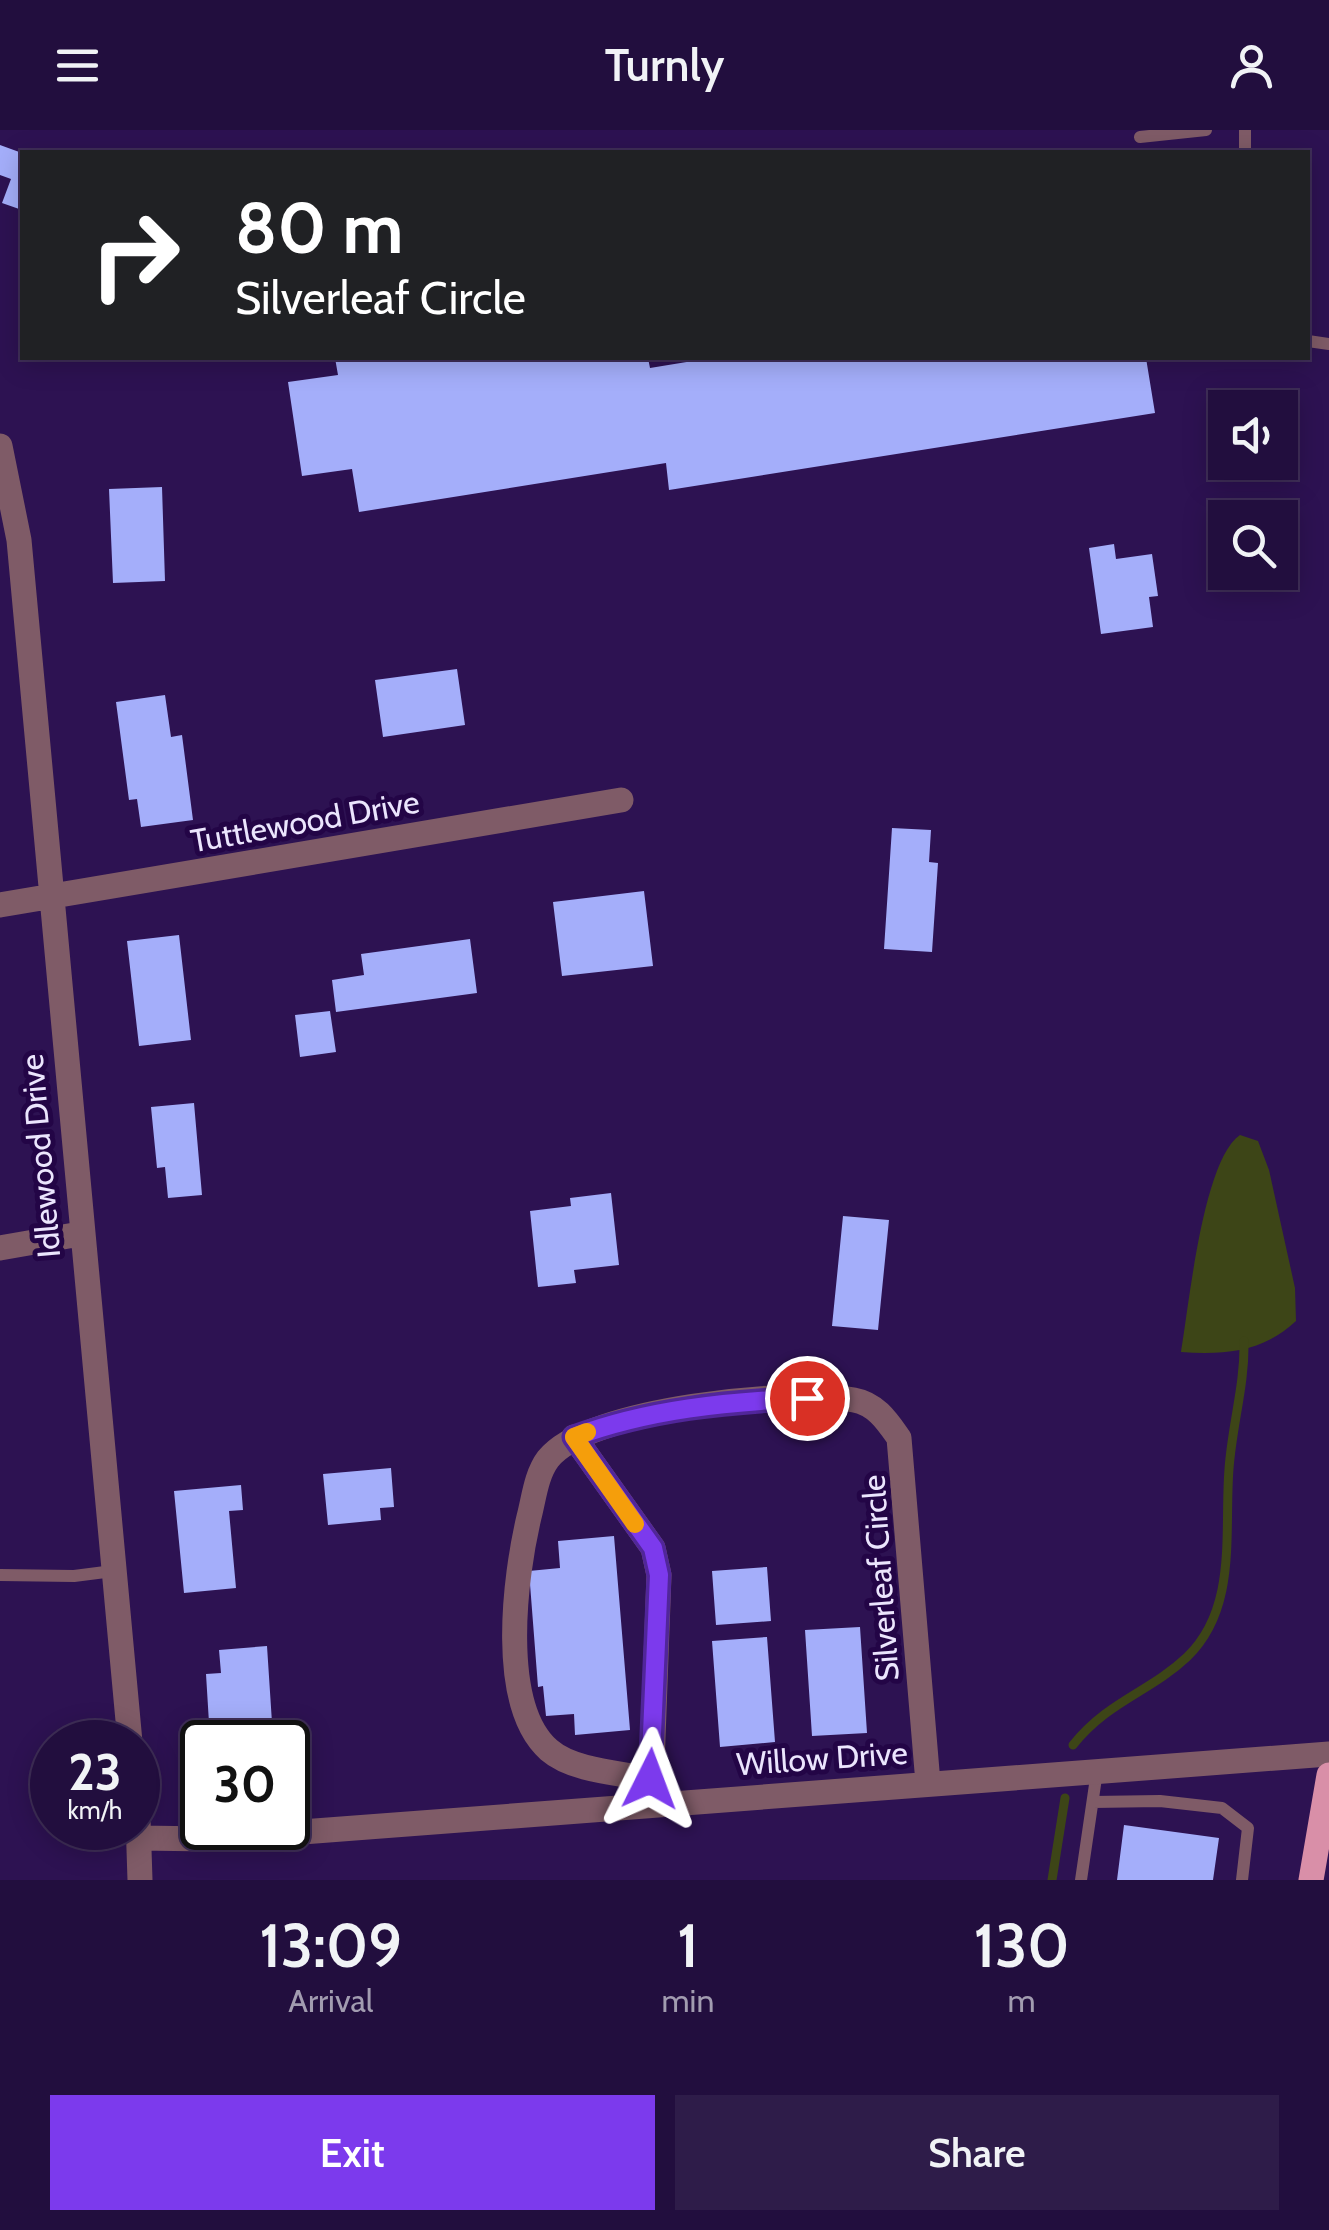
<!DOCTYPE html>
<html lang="en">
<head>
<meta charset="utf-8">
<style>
	body { margin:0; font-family:Cabin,sans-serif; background:#2e1c49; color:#f1f3f6; height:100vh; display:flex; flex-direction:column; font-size:38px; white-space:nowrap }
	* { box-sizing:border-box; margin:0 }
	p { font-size:32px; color:#a29cb0 }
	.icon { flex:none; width:55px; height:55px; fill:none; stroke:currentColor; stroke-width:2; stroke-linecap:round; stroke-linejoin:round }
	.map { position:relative; height:1750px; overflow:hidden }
	.drawer { display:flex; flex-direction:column; background:#220e3e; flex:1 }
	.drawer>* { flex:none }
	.banner { position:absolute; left:20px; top:20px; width:1290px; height:210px; border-radius:0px; box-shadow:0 5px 25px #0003,0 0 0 2px #3f2e58; background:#202124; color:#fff; overflow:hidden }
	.tools { position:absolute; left:1208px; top:260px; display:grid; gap:20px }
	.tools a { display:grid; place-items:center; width:90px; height:90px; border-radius:0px; background:#220e3e; box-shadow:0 5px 25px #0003,0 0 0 2px #3f2e58; font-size:50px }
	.speed { position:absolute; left:30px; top:1590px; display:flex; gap:20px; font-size:50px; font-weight:700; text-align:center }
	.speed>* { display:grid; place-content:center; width:130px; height:130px; border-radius:50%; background:#220e3e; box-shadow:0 5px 25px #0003,0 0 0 2px #3f2e58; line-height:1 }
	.speed small { font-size:25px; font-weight:400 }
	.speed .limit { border:5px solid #111; border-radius:15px; background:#fff; color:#111 }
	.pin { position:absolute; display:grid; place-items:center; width:85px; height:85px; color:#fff; margin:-42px; border:5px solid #fff; border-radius:50%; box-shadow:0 2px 10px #0007 }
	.me { position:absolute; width:110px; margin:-55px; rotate:3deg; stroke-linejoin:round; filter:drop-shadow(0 0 8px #0008) }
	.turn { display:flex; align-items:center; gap:35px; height:210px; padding:0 50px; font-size:45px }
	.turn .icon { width:130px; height:130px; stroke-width:2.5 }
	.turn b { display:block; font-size:70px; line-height:85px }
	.eta { display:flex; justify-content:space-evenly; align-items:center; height:170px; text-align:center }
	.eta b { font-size:60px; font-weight:600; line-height:70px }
	.action { display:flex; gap:20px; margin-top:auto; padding:20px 50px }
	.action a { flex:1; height:115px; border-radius:0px; background:#7c3aed; color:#fff; font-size:40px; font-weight:600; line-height:115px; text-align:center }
	.action a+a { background:#2e1c49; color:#f1f3f6 }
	header { display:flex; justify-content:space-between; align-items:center; height:130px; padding:0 50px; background:#220e3e; font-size:45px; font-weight:600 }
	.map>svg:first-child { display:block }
	.water { fill:#3d4517 }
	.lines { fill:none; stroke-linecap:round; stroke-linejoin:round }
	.stream { stroke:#3d4517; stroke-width:9 }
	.building { fill:#a4aefa }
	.service { stroke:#7f5b67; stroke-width:12 }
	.minor { stroke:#7f5b67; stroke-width:25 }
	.primary { stroke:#d98fa8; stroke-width:25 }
	.route-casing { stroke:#51269a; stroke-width:25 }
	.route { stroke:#7c3aed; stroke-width:18 }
	.slow { stroke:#f59e0b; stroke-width:18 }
	.labels { text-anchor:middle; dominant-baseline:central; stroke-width:10; stroke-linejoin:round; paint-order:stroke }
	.street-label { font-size:32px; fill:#ebe5fd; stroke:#230546 }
</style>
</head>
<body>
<header><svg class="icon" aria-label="menu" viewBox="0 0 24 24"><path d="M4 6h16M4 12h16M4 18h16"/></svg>Turnly<svg class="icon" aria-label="person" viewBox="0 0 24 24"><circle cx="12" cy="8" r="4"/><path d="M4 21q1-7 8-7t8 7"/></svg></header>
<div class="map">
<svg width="1329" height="1750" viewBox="0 0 1329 1750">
	<rect width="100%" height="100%" fill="#2d1252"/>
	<path class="water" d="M 1240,1005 L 1258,1011 L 1269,1040 L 1295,1158 L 1296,1191 C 1263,1222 1225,1225 1181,1222 C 1189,1175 1203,1030 1240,1005 Z"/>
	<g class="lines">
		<path class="stream" d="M 1073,1615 C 1108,1571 1150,1562 1187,1527 C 1238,1478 1224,1402 1229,1339 C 1232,1295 1245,1255 1244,1211
			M 1052,1750 L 1065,1668"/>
	</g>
	<path class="building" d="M 0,15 L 22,23 L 22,80 L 2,73 L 11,49 L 0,45 Z
		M 335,228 L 648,228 L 650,238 L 711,228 L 1146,228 L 1155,283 L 669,360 L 666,333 L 359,382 L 352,339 L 302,346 L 288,252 L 338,245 Z
		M 162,357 L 165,451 L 113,453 L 109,359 Z
		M 1114,414 L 1116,429 L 1152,424 L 1158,466 L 1149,467 L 1153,497 L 1101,504 L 1089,418 Z
		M 457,539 L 465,595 L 383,607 L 375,550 Z
		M 165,565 L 171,607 L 182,605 L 193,690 L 141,697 L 137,669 L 129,670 L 116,572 Z
		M 892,698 L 931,700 L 929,732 L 938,733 L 932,822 L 884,819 Z
		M 644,761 L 653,836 L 562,846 L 553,772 Z
		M 179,805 L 191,910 L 139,916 L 127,811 Z
		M 470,809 L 477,863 L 336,882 L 332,850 L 364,845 L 361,824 Z
		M 330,881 L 336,922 L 300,927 L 295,885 Z
		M 194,973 L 202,1065 L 168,1068 L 165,1037 L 157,1038 L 151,977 Z
		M 611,1063 L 619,1135 L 574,1140 L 576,1153 L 538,1157 L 530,1081 L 571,1076 L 570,1068 Z
		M 843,1086 L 889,1090 L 878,1200 L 832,1196 Z
		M 391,1338 L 394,1377 L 380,1378 L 381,1390 L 328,1395 L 323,1344 Z
		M 241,1355 L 243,1380 L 229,1381 L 236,1458 L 184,1463 L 174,1361 Z
		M 614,1406 L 630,1600 L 575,1605 L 574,1584 L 546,1586 L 543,1556 L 538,1557 L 529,1441 L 560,1438 L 558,1411 Z
		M 767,1437 L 771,1491 L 716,1495 L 712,1441 Z
		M 860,1497 L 867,1603 L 812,1606 L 805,1500 Z
		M 767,1507 L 775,1612 L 720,1617 L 712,1511 Z
		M 267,1516 L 273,1608 L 217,1612 L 216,1593 L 209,1593 L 206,1544 L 221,1543 L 219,1520 Z
		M 1124,1695 L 1219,1708 L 1213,1750 L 1117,1750 Z"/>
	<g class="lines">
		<path class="service" d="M 1140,7 L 1206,0
			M 1245,22 L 1245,0
			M 1308,211 L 1329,214
			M 0,1445 L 74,1446 L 113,1441
			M 1093,1672 L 1160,1671 L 1222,1678 L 1248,1698 L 1242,1750
			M 1081,1750 L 1097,1641"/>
		<path class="minor" d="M 0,316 L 19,410 L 130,1612
			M 0,775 L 621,670
			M 0,1118 L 80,1104
			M 574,1307 L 653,1418 L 659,1445 L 651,1663
			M 650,1649 C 620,1643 573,1641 549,1620 C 498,1575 515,1446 529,1387 C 534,1368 536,1345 548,1329 C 588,1278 792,1259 854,1270 C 876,1274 887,1291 899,1308 L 928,1653
			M 138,1689 L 140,1750
			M 139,1708 L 210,1709 L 1329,1624"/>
		<path class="primary" d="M 1311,1750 L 1329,1645"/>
	</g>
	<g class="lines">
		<g class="route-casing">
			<path id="route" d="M 650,1649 L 659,1445 L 653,1418 L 574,1307 C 649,1279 727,1272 807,1268"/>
		</g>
		<use href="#route" class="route"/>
		<path class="slow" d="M 587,1302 L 574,1307 L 635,1394"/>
	</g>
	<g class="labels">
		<g class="street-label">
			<text transform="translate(305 691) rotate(-10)">Tuttlewood Drive</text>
			<text transform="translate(40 1026) rotate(-95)">Idlewood Drive</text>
			<text transform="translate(880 1448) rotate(-94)">Silverleaf Circle</text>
			<text transform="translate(822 1628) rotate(-4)">Willow Drive</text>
		</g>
	</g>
</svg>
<div class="tools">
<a><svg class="icon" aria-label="sound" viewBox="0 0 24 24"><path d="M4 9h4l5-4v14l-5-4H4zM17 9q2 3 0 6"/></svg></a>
<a><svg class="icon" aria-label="search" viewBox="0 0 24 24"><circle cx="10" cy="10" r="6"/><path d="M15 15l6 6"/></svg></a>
</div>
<div class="speed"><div>23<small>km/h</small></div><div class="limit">30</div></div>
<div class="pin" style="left:807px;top:1268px;background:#d93025"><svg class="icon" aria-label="arrive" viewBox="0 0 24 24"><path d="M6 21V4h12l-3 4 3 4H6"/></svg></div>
<svg class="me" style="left:650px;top:1649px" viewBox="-20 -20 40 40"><path d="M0-17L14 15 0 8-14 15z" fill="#7c3aed" stroke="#fff" stroke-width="4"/></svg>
<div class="banner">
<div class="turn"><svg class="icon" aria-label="right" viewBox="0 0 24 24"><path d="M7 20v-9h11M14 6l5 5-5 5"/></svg><div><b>80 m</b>Silverleaf Circle</div></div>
</div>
</div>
<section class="drawer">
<div class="eta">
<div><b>13:09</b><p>Arrival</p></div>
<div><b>1</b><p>min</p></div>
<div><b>130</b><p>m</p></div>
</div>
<div class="action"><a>Exit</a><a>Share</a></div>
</section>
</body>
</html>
